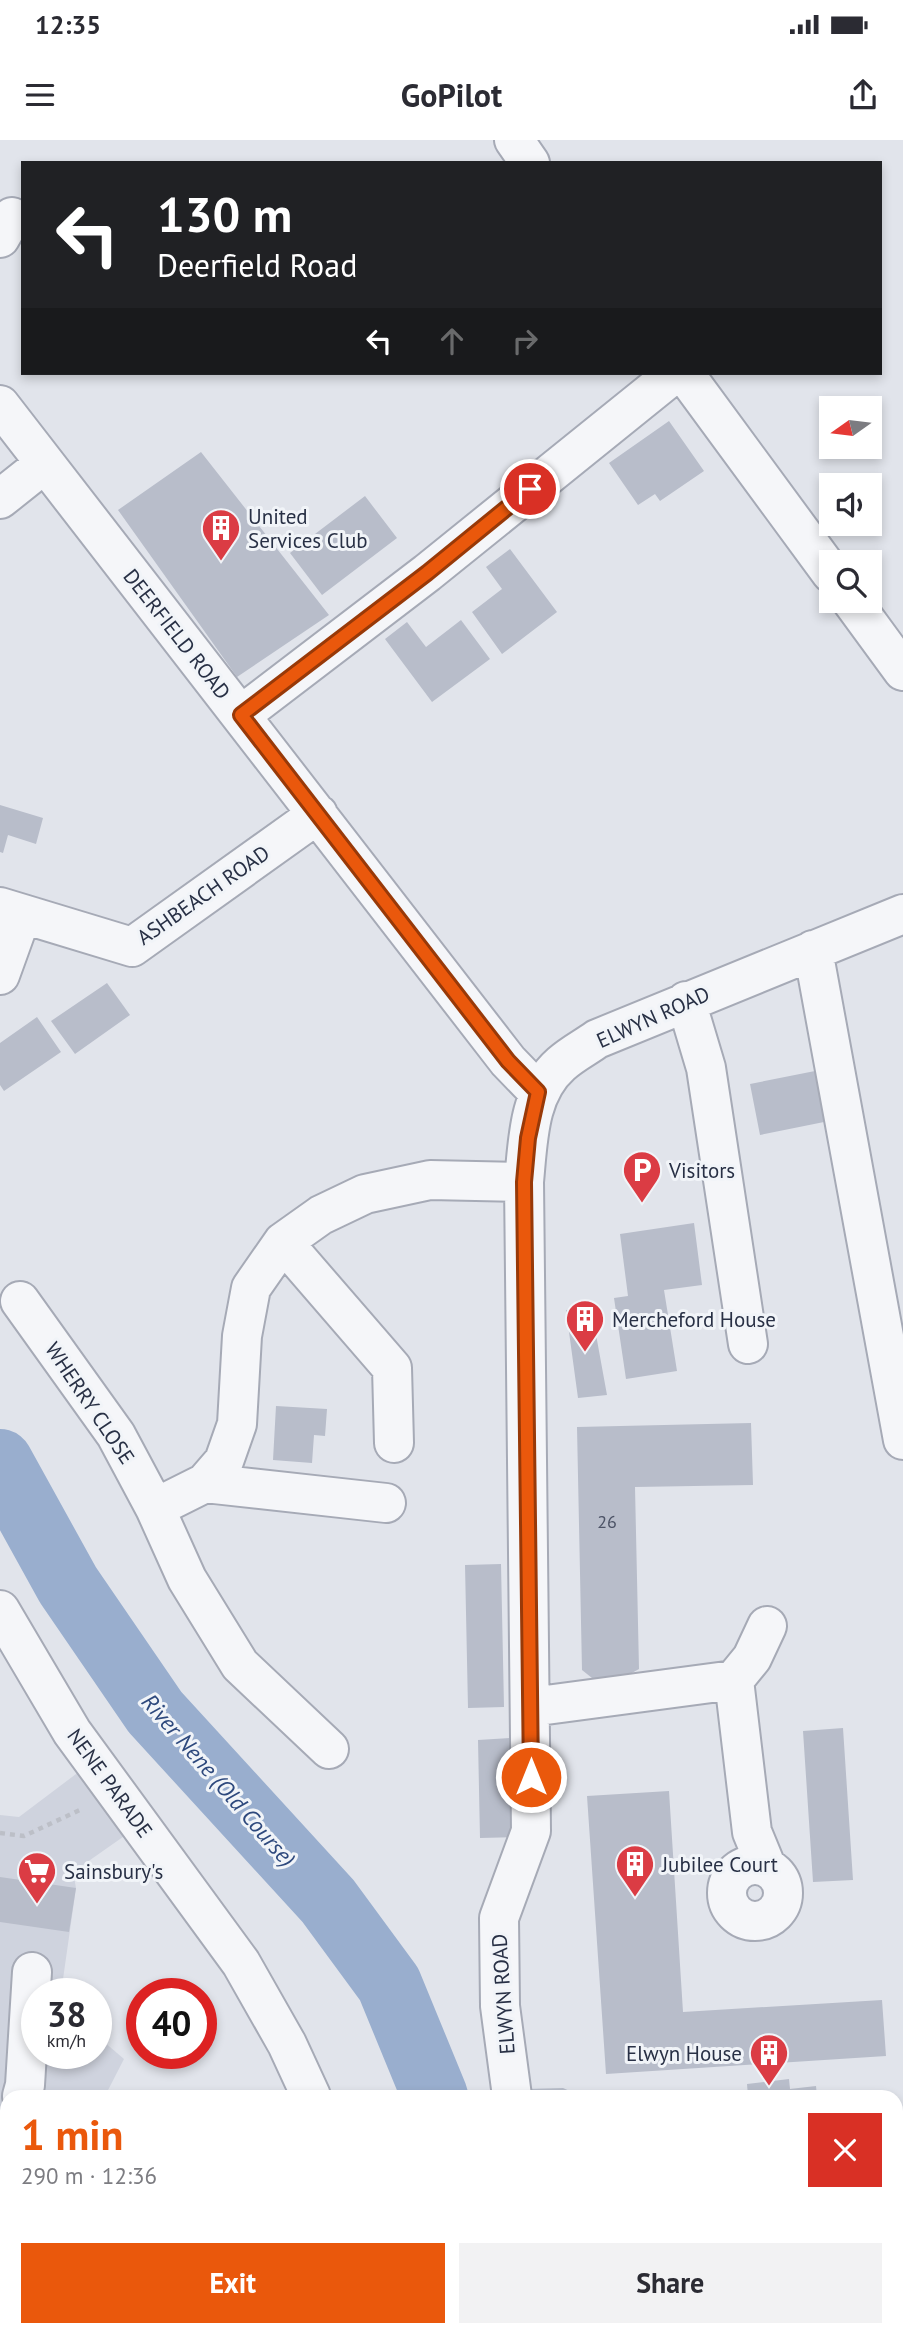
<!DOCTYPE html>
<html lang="en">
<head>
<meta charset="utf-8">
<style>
	body { margin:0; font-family:"PT Sans",sans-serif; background:#f2f2f3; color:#2b2b33; height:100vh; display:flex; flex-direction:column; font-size:26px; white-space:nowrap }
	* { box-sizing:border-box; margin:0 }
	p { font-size:23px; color:#7c7c81 }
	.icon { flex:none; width:38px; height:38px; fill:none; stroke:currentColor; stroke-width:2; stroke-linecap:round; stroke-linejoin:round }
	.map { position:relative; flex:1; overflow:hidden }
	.side { position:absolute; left:0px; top:1950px; width:903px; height:247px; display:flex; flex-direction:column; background:#fff; border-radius:21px 21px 0 0; box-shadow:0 4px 10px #0003 }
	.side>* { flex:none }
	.top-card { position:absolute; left:21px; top:21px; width:861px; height:214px; border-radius:0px; box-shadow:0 4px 10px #0003; background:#202124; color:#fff; overflow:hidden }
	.needle { width:46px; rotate:256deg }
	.controls { position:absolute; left:819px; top:256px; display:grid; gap:14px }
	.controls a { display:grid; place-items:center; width:63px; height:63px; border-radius:0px; background:#fff; box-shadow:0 4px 10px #0003; font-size:35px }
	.speed { position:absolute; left:21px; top:1838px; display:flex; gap:14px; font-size:35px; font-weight:700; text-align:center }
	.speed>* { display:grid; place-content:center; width:91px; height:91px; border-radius:50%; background:#fff; box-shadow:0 4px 10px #0003; line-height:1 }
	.speed small { font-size:18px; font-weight:400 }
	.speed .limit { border:10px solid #d22; background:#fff; color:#111 }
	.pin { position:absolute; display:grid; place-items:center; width:60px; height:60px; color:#fff; margin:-30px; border:4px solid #fff; border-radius:50%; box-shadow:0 2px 7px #0007 }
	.me { position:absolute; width:77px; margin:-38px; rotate:0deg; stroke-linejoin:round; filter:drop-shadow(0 0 5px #0008) }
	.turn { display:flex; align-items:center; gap:24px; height:147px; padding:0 21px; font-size:32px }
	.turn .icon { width:91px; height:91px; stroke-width:2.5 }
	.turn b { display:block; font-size:49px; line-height:60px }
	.lanes { display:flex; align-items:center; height:66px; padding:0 21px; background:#0003; justify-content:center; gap:35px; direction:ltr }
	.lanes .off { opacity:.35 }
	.round { display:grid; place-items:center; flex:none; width:74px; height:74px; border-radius:0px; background:#f2f2f3 }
	.headline { display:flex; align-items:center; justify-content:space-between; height:119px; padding:0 21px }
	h1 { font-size:42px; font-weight:800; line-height:52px; color:#ea580c }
	.primary-button { display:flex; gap:14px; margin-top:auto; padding:14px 21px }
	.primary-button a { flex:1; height:80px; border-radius:0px; background:#ea580c; color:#fff; font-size:28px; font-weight:800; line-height:80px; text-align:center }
	.primary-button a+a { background:#f2f2f3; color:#2b2b33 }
	.status { display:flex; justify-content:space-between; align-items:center; height:49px; padding:0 35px; background:#fff; direction:ltr }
	.status svg { height:19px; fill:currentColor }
	header { display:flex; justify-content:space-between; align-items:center; height:91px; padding:0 21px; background:#fff; font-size:32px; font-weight:800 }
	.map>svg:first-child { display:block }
	.built { fill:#cfd3de }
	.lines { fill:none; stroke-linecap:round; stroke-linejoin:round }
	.river { stroke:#99aece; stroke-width:66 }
	.building { fill:#b8bdca }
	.minor-casing { stroke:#a6aab6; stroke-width:42 }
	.path { stroke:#bcbfc7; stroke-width:4.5; stroke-dasharray:5 5; stroke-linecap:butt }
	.minor { stroke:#f5f6f9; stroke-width:38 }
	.route-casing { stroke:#983908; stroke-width:18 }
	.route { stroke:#ea580c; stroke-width:12 }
	.labels { text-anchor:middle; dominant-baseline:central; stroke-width:6; stroke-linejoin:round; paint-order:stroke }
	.number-label { font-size:18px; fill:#4c5366 }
	.poi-label { font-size:21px; fill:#283045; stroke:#f1f4f8; text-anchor:start }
	.street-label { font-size:21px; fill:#283045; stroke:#f1f4f8 }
	.water-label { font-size:23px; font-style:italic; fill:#2e497d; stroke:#f1f4f8 }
</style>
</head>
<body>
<div class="status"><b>12:35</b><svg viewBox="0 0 49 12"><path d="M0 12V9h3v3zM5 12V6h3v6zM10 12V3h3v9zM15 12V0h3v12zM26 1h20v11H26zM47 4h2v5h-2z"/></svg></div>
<header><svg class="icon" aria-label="menu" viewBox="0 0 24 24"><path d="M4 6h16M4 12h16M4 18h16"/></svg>GoPilot<svg class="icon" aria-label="share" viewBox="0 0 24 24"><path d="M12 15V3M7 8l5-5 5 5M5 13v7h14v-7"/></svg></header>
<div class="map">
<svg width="903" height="2195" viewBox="0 0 903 2195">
	<rect width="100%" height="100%" fill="#e1e4eb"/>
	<path class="built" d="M 80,1631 L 130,1692 L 73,1732 L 76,1748 L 61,1853 L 37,1853 L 37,1913 L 96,1913 L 96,1895 L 124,1919 L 105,1956 L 7,1956 L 7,2031 L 0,2030 L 0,1675 L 19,1677 Z
		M 903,2174 L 903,2195 L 686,2195 L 719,2189 L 896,2189 Z"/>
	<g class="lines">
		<path class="river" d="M 0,1322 L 68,1445 L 155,1572 L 328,1761 L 389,1844 L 435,1956
			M 462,2189 L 463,2195"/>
	</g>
	<path class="building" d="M 669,281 L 704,331 L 660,361 L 655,354 L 638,365 L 609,323 Z
		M 201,312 L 329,475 L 237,537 L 118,370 Z
		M 365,356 L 397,398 L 322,455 L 290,413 Z
		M 510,409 L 557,472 L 502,514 L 472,472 L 502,449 L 486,427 Z
		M 461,480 L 490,519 L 432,562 L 385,499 L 407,482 L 426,507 Z
		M 0,665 L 43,678 L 36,704 L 8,695 L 3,713 L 0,712 Z
		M 107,843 L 130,875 L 75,914 L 51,881 Z
		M 37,877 L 61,912 L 4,951 L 0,945 L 0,903 Z
		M 815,931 L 824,982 L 760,995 L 750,944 Z
		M 694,1083 L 702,1145 L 664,1150 L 677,1231 L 626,1239 L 614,1158 L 628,1156 L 620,1094 Z
		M 591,1167 L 607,1255 L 578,1258 L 566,1170 Z
		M 276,1266 L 327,1269 L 325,1296 L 314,1295 L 312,1323 L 273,1320 Z
		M 751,1283 L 753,1345 L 635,1347 L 639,1529 L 623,1538 L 592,1538 L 582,1530 L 577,1287 Z
		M 501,1424 L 504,1567 L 468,1568 L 465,1425 Z
		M 843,1588 L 853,1740 L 813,1742 L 803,1591 Z
		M 512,1598 L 515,1697 L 480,1698 L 478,1600 Z
		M 669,1651 L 683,1872 L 882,1860 L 886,1916 L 606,1934 L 587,1656 Z
		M 0,1737 L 76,1748 L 69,1792 L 0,1782 Z
		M 789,1939 L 790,1949 L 816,1946 L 817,1956 L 748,1956 L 747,1944 Z
		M 563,1948 L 581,1956 L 529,1956 L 527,1949 Z
		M 101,2189 L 170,2189 L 168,2195 L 99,2195 Z
		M 181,2189 L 214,2189 L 226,2195 L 178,2195 Z
		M 325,2189 L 359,2189 L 359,2195 L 325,2195 Z
		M 577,2189 L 624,2189 L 612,2195 L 580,2195 Z
		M 802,2189 L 840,2189 L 841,2195 L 802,2195 Z"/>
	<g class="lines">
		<g class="minor-casing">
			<path id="minor" d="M 514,0 L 530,23
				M 0,98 L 12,77
				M 684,233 L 831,433
				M 0,265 L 508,921 L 538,952
				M 0,359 L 44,324
				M 851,460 L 903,531
				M 241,575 L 427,433 L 675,233
				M 0,767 L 132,807 L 318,674
				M 813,810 L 903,1300
				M 0,835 L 22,774
				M 686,861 L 706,928 L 748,1204
				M 283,1102 L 392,1228 L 394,1303
				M 20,1161 L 116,1295 L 155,1368 L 187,1439 L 240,1525 L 329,1609
				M 205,1343 L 386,1363
				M 155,1368 L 205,1343 L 224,1321 L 237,1284 L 242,1196 L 251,1148 L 283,1102 L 321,1075 L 365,1054 L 430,1040 L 524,1042
				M 0,1470 L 72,1592 L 241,1823 L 287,1904 L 311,1956
				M 734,1540 L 752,1692 L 766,1726
				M 531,1567 L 734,1540 L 752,1518 L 767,1486
				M727 1753a28 28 0 1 1 56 0a28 28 0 1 1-56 0Z
				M 22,1956 L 25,1945 L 32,1832
				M 512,1956 L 500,1866 L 499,1778 L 531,1691 L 524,1042 C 528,1000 528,953 561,924 C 572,914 586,907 597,899 L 903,774
				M 2,2049 L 7,2016
				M 896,2174 L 898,2166 L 903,2165
				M 371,2189 L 371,2195
				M 554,2189 L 555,2195
				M 690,2195 C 709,2188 726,2190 746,2195"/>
		</g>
		<path class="path" d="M 0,1693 L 24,1696 L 82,1669"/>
		<use href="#minor" class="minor"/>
	</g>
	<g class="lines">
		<g class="route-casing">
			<path id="route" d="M 530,349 L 427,433 L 241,575 L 508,921 L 538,952 L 528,998 L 524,1042 L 531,1637"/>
		</g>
		<use href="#route" class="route"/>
	</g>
	<defs>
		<g id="building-pin" transform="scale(2.0125)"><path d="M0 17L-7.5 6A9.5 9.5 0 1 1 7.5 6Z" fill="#db3c44" stroke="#f1f4f8"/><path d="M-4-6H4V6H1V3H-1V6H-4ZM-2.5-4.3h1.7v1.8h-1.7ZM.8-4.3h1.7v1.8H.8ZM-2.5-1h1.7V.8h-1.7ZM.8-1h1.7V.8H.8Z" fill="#fff"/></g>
		<g id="parking-pin" transform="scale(2.0125)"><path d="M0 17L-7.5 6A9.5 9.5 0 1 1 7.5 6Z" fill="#db3c44" stroke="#f1f4f8"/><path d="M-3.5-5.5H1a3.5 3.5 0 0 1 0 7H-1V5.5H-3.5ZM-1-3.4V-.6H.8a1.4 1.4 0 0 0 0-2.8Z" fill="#fff"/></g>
		<g id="supermarket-pin" transform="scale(2.0125)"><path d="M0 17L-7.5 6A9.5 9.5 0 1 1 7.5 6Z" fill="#db3c44" stroke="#f1f4f8"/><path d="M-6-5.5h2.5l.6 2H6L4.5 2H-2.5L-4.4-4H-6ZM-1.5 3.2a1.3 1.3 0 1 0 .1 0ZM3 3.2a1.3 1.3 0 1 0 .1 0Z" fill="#fff"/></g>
	</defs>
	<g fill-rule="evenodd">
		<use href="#building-pin" x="221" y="388"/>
		<use href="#parking-pin" x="642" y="1030"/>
		<use href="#building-pin" x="585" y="1179"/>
		<use href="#building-pin" x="635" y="1724"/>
		<use href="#supermarket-pin" x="37" y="1731"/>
		<use href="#building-pin" x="769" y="1913"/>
	</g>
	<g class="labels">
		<g class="number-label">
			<text x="607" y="1381">26</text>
		</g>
		<g class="poi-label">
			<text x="248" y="376">United<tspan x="248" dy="24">Services Club</tspan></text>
			<text x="669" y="1030">Visitors</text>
			<text x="612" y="1179">Mercheford House</text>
			<text x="662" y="1724">Jubilee Court</text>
			<text x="64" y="1731">Sainsbury's</text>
			<text x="742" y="1913" text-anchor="end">Elwyn House</text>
		</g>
		<g class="street-label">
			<text transform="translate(177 494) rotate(52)">DEERFIELD ROAD</text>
			<text transform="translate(203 755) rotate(-35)">ASHBEACH ROAD</text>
			<text transform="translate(653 877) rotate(-24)">ELWYN ROAD</text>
			<text transform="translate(90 1263) rotate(56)">WHERRY CLOSE</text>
			<text transform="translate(110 1643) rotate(54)">NENE PARADE</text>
			<text transform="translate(503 1854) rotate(-94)">ELWYN ROAD</text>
		</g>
		<g class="water-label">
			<text transform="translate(219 1640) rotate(49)">River Nene (Old Course)</text>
		</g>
	</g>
</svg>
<div class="controls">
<a><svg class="needle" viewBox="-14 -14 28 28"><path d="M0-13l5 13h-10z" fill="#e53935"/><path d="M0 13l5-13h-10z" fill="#7c7c81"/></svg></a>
<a><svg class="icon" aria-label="sound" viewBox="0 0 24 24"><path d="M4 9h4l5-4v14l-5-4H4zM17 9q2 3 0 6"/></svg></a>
<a><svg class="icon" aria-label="search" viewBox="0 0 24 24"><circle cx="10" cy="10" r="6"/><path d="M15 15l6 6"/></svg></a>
</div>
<div class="speed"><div>38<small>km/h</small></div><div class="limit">40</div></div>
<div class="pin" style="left:530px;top:349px;background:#d93025"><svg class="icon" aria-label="arrive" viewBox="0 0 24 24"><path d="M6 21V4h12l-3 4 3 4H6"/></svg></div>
<svg class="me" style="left:531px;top:1637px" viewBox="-20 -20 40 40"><circle r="17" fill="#ea580c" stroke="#fff" stroke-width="3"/><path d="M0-11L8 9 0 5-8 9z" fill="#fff"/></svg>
<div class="top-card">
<div class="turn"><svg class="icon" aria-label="left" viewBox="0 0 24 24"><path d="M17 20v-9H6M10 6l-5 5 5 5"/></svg><div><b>130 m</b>Deerfield Road</div></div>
<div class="lanes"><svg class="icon" aria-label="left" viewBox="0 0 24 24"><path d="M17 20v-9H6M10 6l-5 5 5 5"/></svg><svg class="icon off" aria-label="ahead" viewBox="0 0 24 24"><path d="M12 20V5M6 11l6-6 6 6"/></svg><svg class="icon off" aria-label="right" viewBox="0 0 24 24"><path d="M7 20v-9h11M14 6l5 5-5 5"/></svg></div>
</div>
<section class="side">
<div class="headline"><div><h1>1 min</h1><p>290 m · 12:36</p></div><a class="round" style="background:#d93025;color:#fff"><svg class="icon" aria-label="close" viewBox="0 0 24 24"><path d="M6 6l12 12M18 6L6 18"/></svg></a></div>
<div class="primary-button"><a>Exit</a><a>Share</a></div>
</section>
</div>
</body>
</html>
